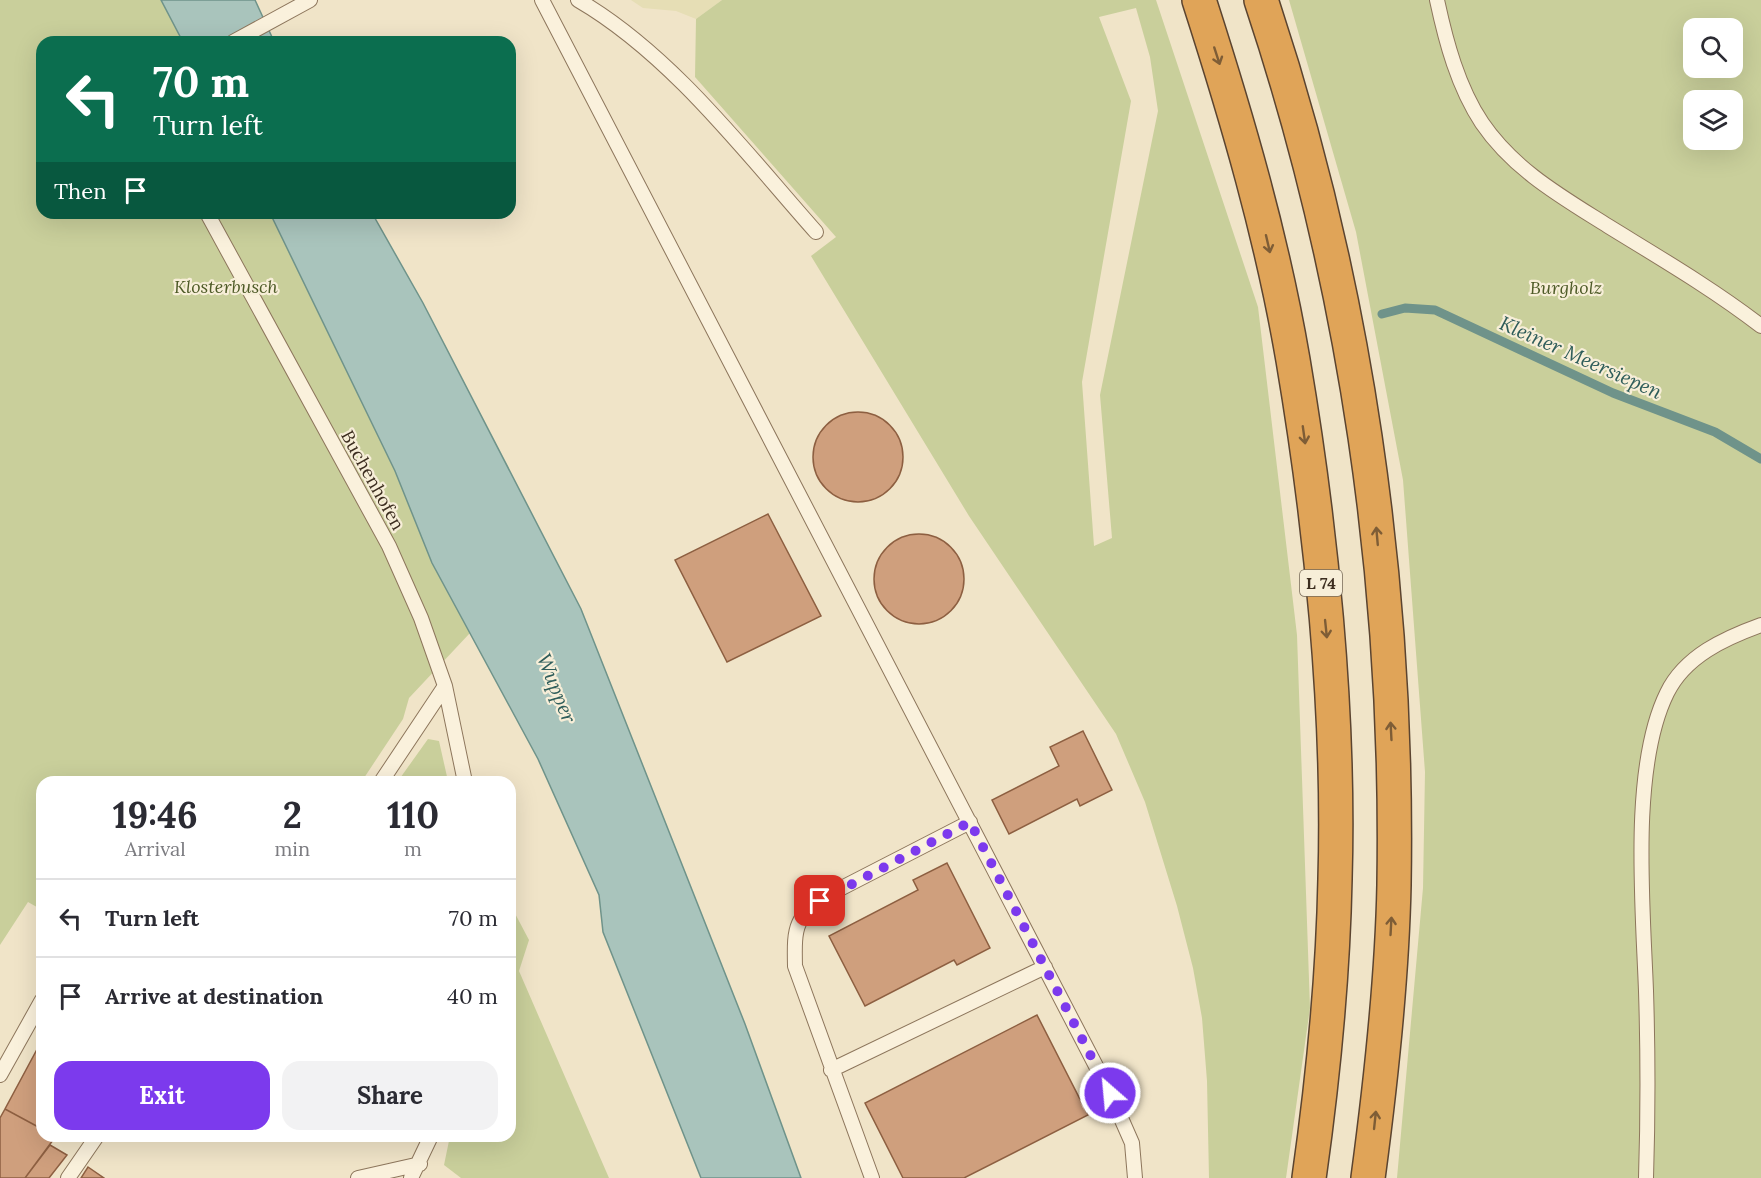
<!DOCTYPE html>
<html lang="en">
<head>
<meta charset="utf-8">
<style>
	body { margin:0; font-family:Lora,serif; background:#f2f2f3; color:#2b2b33; height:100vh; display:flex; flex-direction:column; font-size:22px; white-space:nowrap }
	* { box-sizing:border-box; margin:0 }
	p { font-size:20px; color:#7c7c81 }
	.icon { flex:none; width:33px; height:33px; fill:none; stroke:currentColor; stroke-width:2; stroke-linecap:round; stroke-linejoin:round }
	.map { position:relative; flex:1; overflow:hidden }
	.panel { position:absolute; left:36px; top:776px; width:480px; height:366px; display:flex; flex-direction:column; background:#fff; border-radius:18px; box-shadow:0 6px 24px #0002 }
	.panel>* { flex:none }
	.top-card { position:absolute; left:36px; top:36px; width:480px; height:183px; border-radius:18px; box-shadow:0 6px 24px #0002; background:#0b6e4f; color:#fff; overflow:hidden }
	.buttons { position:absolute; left:1683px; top:18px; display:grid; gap:12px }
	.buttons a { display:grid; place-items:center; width:60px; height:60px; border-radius:12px; background:#fff; box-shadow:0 6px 24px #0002; font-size:30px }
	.pin { position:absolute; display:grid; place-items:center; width:51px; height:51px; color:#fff; margin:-26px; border-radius:12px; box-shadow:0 3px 9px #0006 }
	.me { position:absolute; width:66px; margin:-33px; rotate:333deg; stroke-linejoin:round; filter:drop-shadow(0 0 4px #0008) }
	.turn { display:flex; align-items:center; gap:21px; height:126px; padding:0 18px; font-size:27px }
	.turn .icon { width:78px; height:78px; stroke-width:2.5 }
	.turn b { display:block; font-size:42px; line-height:51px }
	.then { display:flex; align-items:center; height:57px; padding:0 18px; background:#0003; gap:12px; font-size:22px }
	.eta { display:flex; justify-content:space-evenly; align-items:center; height:102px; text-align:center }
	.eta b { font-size:36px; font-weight:800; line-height:42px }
	.button { display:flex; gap:12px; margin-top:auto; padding:12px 18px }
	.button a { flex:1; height:69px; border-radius:18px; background:#7c3aed; color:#fff; font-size:24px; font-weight:800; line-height:69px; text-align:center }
	.button a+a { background:#f2f2f3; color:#2b2b33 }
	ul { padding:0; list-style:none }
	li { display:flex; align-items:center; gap:18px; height:78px; padding:0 18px; border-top:2px solid #e1e1e2 }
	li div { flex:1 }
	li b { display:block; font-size:22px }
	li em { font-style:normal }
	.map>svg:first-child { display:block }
	.farmland { fill:#e6deb5 }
	.green { fill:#c9cf9b; fill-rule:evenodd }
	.water { fill:#a9c4bc; stroke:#6f938a; stroke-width:1.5 }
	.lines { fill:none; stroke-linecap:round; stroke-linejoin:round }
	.stream { stroke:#6f938a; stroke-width:9 }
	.building { fill:#cf9f7d; stroke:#8d5f41; stroke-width:1.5 }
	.lane-casing { stroke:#8d765c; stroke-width:16 }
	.highway-casing { stroke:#5b4430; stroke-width:36 }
	.lane { stroke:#faf1dc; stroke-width:14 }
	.highway { stroke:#e0a458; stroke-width:33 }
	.oneway { stroke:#7e5d36 }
	.route { stroke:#7c3aed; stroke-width:10; stroke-dasharray:0 18 }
	.labels { text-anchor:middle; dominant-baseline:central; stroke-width:4.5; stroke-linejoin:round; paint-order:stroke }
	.shield { fill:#f7eed8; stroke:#756857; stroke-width:1.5 }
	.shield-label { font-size:16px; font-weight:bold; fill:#3d2e20 }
	.park-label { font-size:18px; font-style:italic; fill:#4d5a26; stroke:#f7eed8 }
	.street-label { font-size:18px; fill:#3d2e20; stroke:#f7eed8 }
	.water-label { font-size:20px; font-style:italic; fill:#2f5d5a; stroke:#f7eed8 }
</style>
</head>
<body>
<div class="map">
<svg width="1761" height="1178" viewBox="0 0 1761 1178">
	<rect width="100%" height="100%" fill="#f0e4c8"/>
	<path class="farmland" d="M 631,0 L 722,0 L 696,19 L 676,11 L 643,8 Z"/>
	<path class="green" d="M 0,0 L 161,0 L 183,42 L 42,42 L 42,213 L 270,213 L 395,471 L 432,563 L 470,633 L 409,698 L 403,719 L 362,781 L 42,782 L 42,910 L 28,902 L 0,945 Z
		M 722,0 L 1156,0 L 1258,307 L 1297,635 L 1310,1008 L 1286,1178 L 1209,1178 L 1207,1081 L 1202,1018 L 1193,968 L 1177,906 L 1145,802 L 1116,734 L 969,516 L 811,256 L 836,237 L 695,77 L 696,19 ZM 1136,8 L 1150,57 L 1158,111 L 1100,395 L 1112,538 L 1094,546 L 1082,382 L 1131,101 L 1099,17 Z
		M 1289,0 L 1761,0 L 1761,1178 L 1397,1178 L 1423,888 L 1425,772 L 1403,480 L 1356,232 ZM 1694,28 L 1732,28 L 1732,68 L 1694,68 ZM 1694,100 L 1732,100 L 1732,140 L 1694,140 Z
		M 428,739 L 439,741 L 448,781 L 398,781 Z
		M 510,904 L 529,940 L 519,971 L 609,1178 L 461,1178 L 444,1165 L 450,1136 L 510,1136 Z"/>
	<path class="water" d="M 161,0 L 255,0 L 272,37 L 281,42 L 183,42 Z
		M 270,213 L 372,213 L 423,303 L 581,609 L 745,1024 L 801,1178 L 701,1178 L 603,932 L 599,895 L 538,759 L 432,563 L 395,471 Z"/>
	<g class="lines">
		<path class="stream" d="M 1382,314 L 1405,308 L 1435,310 L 1613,393 L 1715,432 L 1761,459"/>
	</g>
	<path class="building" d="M813 457a45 45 0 1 1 90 0a45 45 0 1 1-90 0Z
		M 768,514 L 821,616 L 727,662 L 675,560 Z
		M874 579a45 45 0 1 1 90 0a45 45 0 1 1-90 0Z
		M 1083,731 L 1112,790 L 1080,806 L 1077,799 L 1009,834 L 992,800 L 1059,766 L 1050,747 Z
		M 947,863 L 990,948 L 957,965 L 954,960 L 865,1006 L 829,936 L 918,890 L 913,880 Z
		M 1037,1015 L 1088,1115 L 964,1178 L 903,1178 L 865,1103 Z
		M 42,1040 L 42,1129 L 5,1109 Z
		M 5,1109 L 42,1129 L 42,1136 L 56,1136 L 25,1178 L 0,1178 L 0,1118 Z
		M 50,1145 L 67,1155 L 49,1178 L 25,1178 Z
		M 88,1167 L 104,1178 L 81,1178 Z"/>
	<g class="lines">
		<g class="lane-casing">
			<path id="lane" d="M 542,0 L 1110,1093 L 1132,1143 L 1135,1178
				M 578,0 C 671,54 745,152 816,232
				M 1437,0 C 1446,42 1458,87 1482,123 C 1514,170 1562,197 1608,226 C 1660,258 1713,289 1761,326
				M 233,42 L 310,0
				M 207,213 L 389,546 L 421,618 L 445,686 L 465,782
				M 381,782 L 445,686
				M 831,1070 L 1045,967
				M 0,1075 L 42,1000
				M 68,1178 L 97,1136
				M 358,1178 L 420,1164
				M 411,1178 L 431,1136
				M 872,1178 L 795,966 C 794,925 795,917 830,894 L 970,822
				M 1646,1178 C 1648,1115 1648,1054 1646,991 C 1643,907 1630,768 1667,693 C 1685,656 1725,638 1761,625"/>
		</g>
		<g class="highway-casing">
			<path id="highway" d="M 1199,0 C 1237,118 1272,237 1293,360 C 1321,525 1340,712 1335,879 C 1333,979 1323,1079 1309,1178
				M 1261,0 C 1356,284 1399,586 1394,885 C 1392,983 1381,1081 1368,1178"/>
		</g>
		<use href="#lane" class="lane"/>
		<use href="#highway" class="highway"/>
	</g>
	<defs><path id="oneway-shaft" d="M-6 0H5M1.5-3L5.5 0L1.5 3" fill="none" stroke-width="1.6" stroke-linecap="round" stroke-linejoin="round" transform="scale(1.5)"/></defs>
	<g class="oneway">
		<use href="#oneway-shaft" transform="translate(1217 56) rotate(72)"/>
		<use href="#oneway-shaft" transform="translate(1268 244) rotate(77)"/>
		<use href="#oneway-shaft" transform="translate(1304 435) rotate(82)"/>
		<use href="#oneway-shaft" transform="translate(1377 536) rotate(-95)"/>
		<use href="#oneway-shaft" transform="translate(1326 629) rotate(84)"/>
		<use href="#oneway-shaft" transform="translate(1391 731) rotate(-93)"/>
		<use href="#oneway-shaft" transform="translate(1391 926) rotate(-87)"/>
		<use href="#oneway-shaft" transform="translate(1375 1120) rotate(-84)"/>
	</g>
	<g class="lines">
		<path class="route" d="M 820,901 L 970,822 L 1110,1093"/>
	</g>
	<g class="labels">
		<rect class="shield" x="1300" y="570" width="42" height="26" rx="4.5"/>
		<g class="shield-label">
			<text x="1321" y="583">L 74</text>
		</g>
		<g class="park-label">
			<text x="226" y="286">Klosterbusch</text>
			<text x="1566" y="287">Burgholz</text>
		</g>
		<g class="street-label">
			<text transform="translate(373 480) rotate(61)">Buchenhofen</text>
		</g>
		<g class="water-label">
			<text transform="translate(1581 357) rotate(24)">Kleiner Meersiepen</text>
			<text transform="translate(557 688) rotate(68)">Wupper</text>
		</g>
	</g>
</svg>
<div class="buttons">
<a><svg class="icon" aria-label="search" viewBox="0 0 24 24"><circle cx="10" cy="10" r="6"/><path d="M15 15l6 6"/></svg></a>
<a><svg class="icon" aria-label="layers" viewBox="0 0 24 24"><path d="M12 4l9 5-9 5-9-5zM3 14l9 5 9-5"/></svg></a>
</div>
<div class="pin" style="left:820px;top:901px;background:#d93025"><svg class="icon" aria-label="arrive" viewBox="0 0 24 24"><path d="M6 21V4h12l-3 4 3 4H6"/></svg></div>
<svg class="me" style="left:1110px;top:1093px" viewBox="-20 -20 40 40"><circle r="17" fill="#7c3aed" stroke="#fff" stroke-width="3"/><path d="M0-11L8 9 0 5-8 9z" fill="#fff"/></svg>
<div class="top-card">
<div class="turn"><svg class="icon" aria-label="left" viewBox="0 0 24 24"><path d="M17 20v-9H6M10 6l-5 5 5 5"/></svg><div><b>70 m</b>Turn left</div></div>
<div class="then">Then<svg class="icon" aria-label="arrive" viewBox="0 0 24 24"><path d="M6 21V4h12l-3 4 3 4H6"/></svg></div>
</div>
<section class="panel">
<div class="eta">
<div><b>19:46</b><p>Arrival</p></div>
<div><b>2</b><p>min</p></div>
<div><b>110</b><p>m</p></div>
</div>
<ul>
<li><svg class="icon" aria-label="left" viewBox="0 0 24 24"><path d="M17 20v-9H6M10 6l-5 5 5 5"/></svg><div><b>Turn left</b></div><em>70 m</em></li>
<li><svg class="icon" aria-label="arrive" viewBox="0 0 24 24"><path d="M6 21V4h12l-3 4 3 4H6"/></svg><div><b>Arrive at destination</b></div><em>40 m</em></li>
</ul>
<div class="button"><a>Exit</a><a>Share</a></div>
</section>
</div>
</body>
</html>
